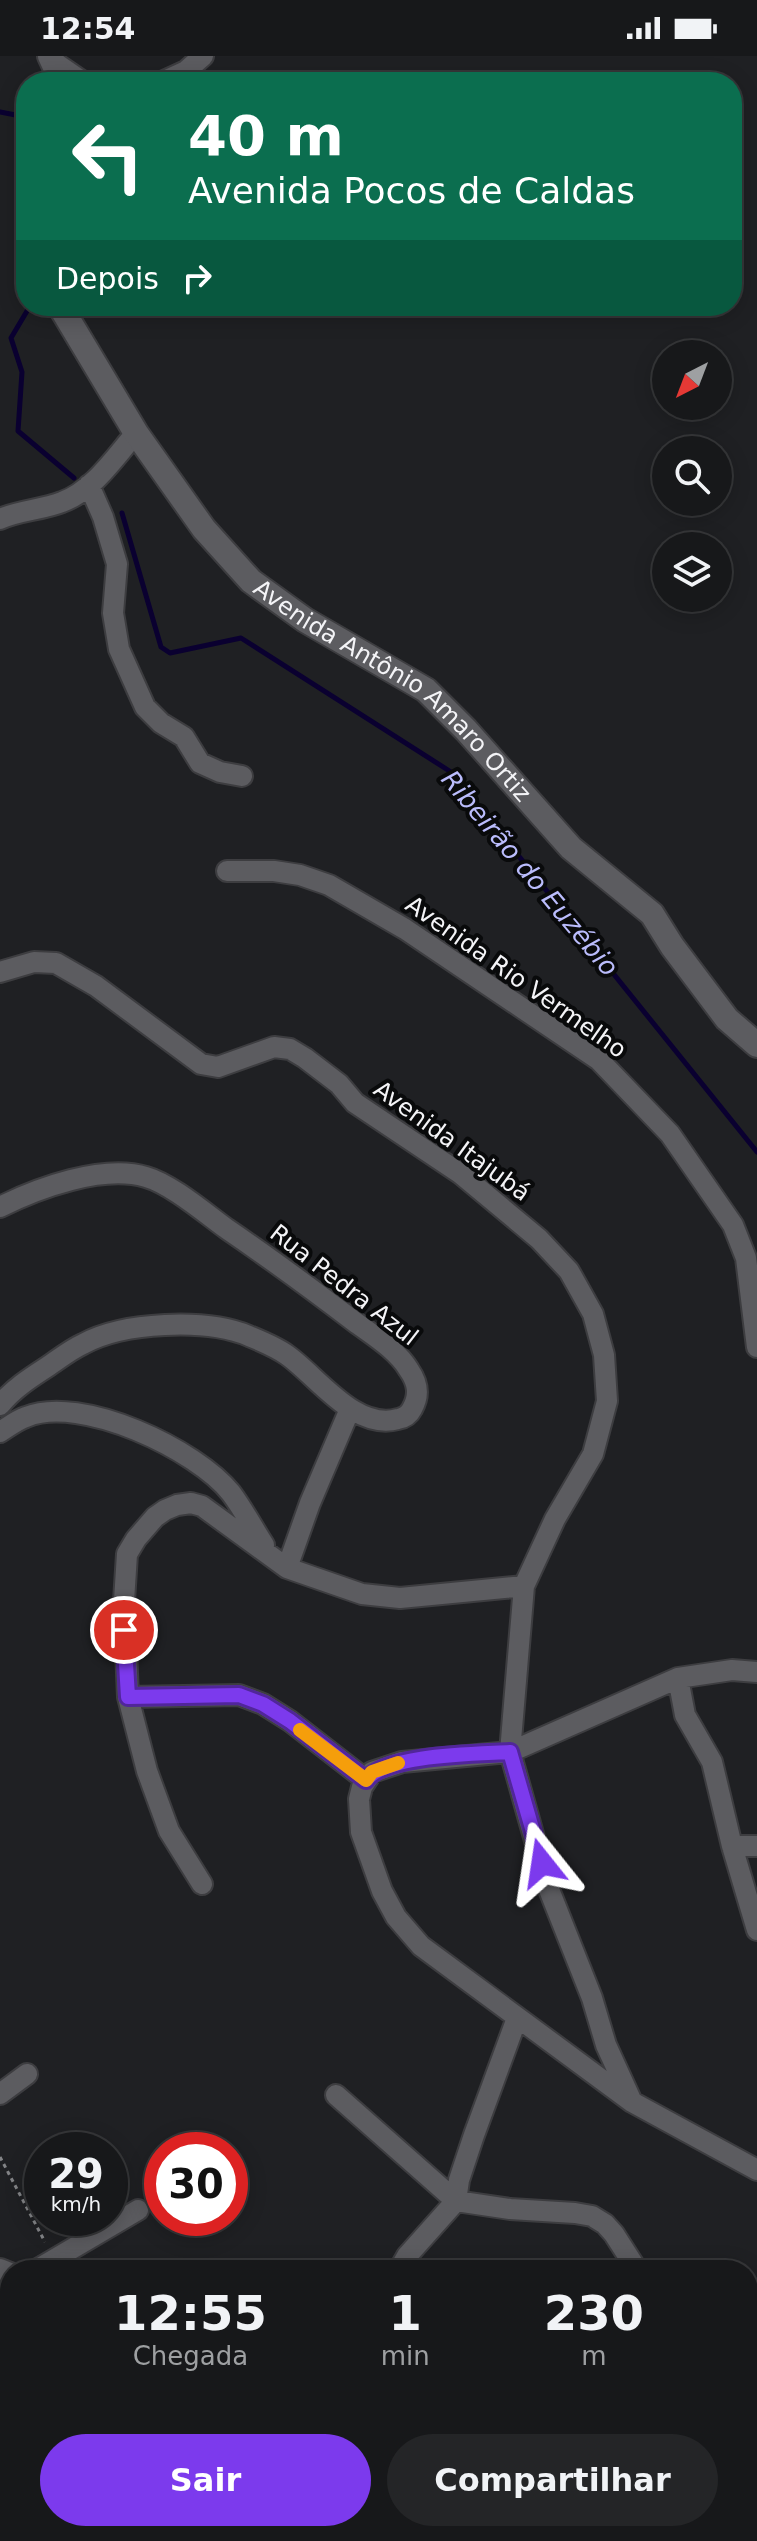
<!DOCTYPE html>
<html lang="pt">
<head>
<meta charset="utf-8">
<style>
	body { margin:0; font-family:"DejaVu Sans",sans-serif; background:#242527; color:#f1f3f6; height:100vh; display:flex; flex-direction:column; font-size:30px; white-space:nowrap }
	* { box-sizing:border-box; margin:0 }
	p { font-size:26px; color:#9ea0a2 }
	.icon { flex:none; width:44px; height:44px; fill:none; stroke:currentColor; stroke-width:2; stroke-linecap:round; stroke-linejoin:round }
	.map { position:relative; flex:1; overflow:hidden }
	.panel { position:absolute; left:0px; top:2204px; width:758px; height:282px; display:flex; flex-direction:column; background:#17181a; border-radius:32px 32px 0 0; box-shadow:0 4px 20px #0003,0 0 0 2px #363739 }
	.panel>* { flex:none }
	.banner { position:absolute; left:16px; top:16px; width:726px; height:244px; border-radius:32px; box-shadow:0 4px 20px #0003,0 0 0 2px #363739; background:#0b6e4f; color:#fff; overflow:hidden }
	.needle { width:52px; rotate:222deg }
	.tools { position:absolute; left:652px; top:284px; display:grid; gap:16px }
	.tools a { display:grid; place-items:center; width:80px; height:80px; border-radius:50%; background:#17181a; box-shadow:0 4px 20px #0003,0 0 0 2px #363739; font-size:40px }
	.speed { position:absolute; left:24px; top:2076px; display:flex; gap:16px; font-size:40px; font-weight:700; text-align:center }
	.speed>* { display:grid; place-content:center; width:104px; height:104px; border-radius:50%; background:#17181a; box-shadow:0 4px 20px #0003,0 0 0 2px #363739; line-height:1 }
	.speed small { font-size:20px; font-weight:400 }
	.speed .limit { border:12px solid #d22; background:#fff; color:#111 }
	.pin { position:absolute; display:grid; place-items:center; width:68px; height:68px; color:#fff; margin:-34px; border:4px solid #fff; border-radius:50%; box-shadow:0 2px 8px #0007 }
	.me { position:absolute; width:88px; margin:-44px; rotate:345deg; stroke-linejoin:round; filter:drop-shadow(0 0 6px #0008) }
	.turn { display:flex; align-items:center; gap:28px; height:168px; padding:0 40px; font-size:36px }
	.turn .icon { width:104px; height:104px; stroke-width:2.5 }
	.turn b { display:block; font-size:56px; line-height:68px }
	.then { display:flex; align-items:center; height:76px; padding:0 40px; background:#0003; gap:16px; font-size:30px }
	.eta { display:flex; justify-content:space-evenly; align-items:center; height:136px; text-align:center }
	.eta b { font-size:48px; font-weight:800; line-height:56px }
	.cta { display:flex; gap:16px; margin-top:auto; padding:16px 40px }
	.cta a { flex:1; height:92px; border-radius:48px; background:#7c3aed; color:#fff; font-size:32px; font-weight:800; line-height:92px; text-align:center }
	.cta a+a { background:#242527; color:#f1f3f6 }
	.status { display:flex; justify-content:space-between; align-items:center; height:56px; padding:0 40px; background:#17181a; direction:ltr }
	.status svg { height:22px; fill:currentColor }
	.map>svg:first-child { display:block }
	.lines { fill:none; stroke-linecap:round; stroke-linejoin:round }
	.stream { stroke:#0a0030; stroke-width:5 }
	.minor-casing { stroke:#3d3d40; stroke-width:24 }
	.tertiary-casing { stroke:#3d3d40; stroke-width:28 }
	.path { stroke:#838487; stroke-width:3; stroke-dasharray:4 4; stroke-linecap:butt }
	.minor { stroke:#5c5c60; stroke-width:20 }
	.tertiary { stroke:#5c5c60; stroke-width:24 }
	.route-casing { stroke:#51269a; stroke-width:20 }
	.route { stroke:#7c3aed; stroke-width:14 }
	.slow { stroke:#f59e0b; stroke-width:14 }
	.labels { text-anchor:middle; dominant-baseline:central; stroke-width:8; stroke-linejoin:round; paint-order:stroke }
	.street-label { font-size:24px; fill:#f4f4f7; stroke:#090a0b }
	.water-label { font-size:26px; font-style:italic; fill:#babcfc; stroke:#090a0b }
</style>
</head>
<body>
<div class="status"><b>12:54</b><svg viewBox="0 0 49 12"><path d="M0 12V9h3v3zM5 12V6h3v6zM10 12V3h3v9zM15 12V0h3v12zM26 1h20v11H26zM47 4h2v5h-2z"/></svg></div>
<div class="map">
<svg width="757" height="2485" viewBox="0 0 757 2485">
	<rect width="100%" height="100%" fill="#1f2023"/>
	<g class="lines">
		<path class="stream" d="M 0,56 L 26,61
			M 30,250 L 11,282 L 22,316 L 18,375 L 74,422
			M 122,457 L 161,591 L 170,597 L 241,582 L 451,716 L 757,1096"/>
		<g class="minor-casing">
			<path id="minor" d="M 54,6 L 83,26
				M 162,26 L 186,15 L 203,0
				M 89,429 L 103,461 L 117,508 L 113,557 L 119,593 L 145,651 L 161,667 L 184,681 L 200,707 L 220,716 L 242,720
				M 0,463 C 20,454 42,454 62,446 C 93,435 115,401 136,377
				M 227,815 L 274,815 L 300,819 L 329,829 L 405,873 L 599,1004 L 670,1078 L 733,1169 L 746,1202 L 757,1291
				M 0,916 L 34,906 L 56,907 L 96,930 L 201,1008 L 218,1011 L 274,991 L 290,993 L 305,1002 L 339,1028 L 355,1047 L 461,1118 L 539,1183 L 569,1215 L 593,1258 L 604,1299 L 607,1345 L 593,1398 L 555,1463 L 524,1530 L 510,1696 L 548,1831 L 592,1942 L 606,1989 L 632,2046
				M 0,1151 C 38,1132 103,1108 146,1121 C 171,1128 205,1157 227,1173 C 271,1203 313,1234 355,1266 C 374,1280 397,1294 409,1314 C 418,1327 420,1339 412,1353 C 409,1359 404,1362 398,1363 C 355,1375 317,1320 287,1299 C 276,1291 261,1285 249,1280 C 206,1262 123,1266 83,1288 C 70,1294 59,1303 47,1311 C 30,1322 13,1333 0,1349
				M 0,1376 C 8,1371 17,1364 26,1361 C 81,1338 197,1394 231,1437 C 243,1453 253,1472 264,1489
				M 287,1512 L 310,1447 L 350,1353
				M 757,1616 L 732,1614 L 678,1622 L 510,1696 L 402,1706 L 372,1716 L 362,1731 L 359,1743 L 361,1776 L 382,1835 L 396,1861 L 421,1890 L 632,2046 L 757,2114
				M 678,1622 L 685,1659 L 712,1706 L 732,1790 L 757,1874
				M 128,1641 L 239,1639 L 263,1648 L 290,1665 L 366,1724
				M 732,1790 L 757,1790
				M 202,1828 L 169,1775 L 147,1715 L 128,1641 L 124,1545 L 127,1498 L 136,1483 L 155,1461 L 165,1454 L 177,1449 L 191,1447 L 202,1450 L 287,1512 L 362,1538 L 400,1542 L 524,1530
				M 0,2038 L 27,2018
				M 336,2039 L 456,2145 L 510,2153 L 575,2157 L 592,2160 L 605,2168 L 614,2178 L 637,2214
				M 0,2213 L 10,2217
				M 36,2214 L 138,2154
				M 399,2214 L 407,2200 L 456,2145 L 459,2124 L 474,2079 L 517,1962
				M 0,2243 L 10,2233
				M 748,2458 L 757,2456
				M 121,2476 L 124,2485
				M 311,2476 L 314,2485
				M 525,2476 L 529,2485"/>
		</g>
		<g class="tertiary-casing">
			<g id="tertiary">
				<path d="M 50,0 L 62,26"/>
				<path id="s1" d="M 60,250 L 136,377 L 204,473 L 251,525 L 305,564 L 426,634 L 466,674 L 571,792 L 652,858 L 672,890 L 727,963 L 757,989"/>
			</g>
		</g>
		<path class="path" d="M 0,2101 L 45,2186"/>
		<use href="#minor" class="minor"/>
		<use href="#tertiary" class="tertiary"/>
	</g>
	<g class="lines">
		<g class="route-casing">
			<path id="route" d="M 124,1574 L 128,1641 L 239,1639 L 263,1648 L 290,1665 L 366,1724 C 386,1698 477,1698 510,1696 L 542,1807"/>
		</g>
		<use href="#route" class="route"/>
		<path class="slow" d="M 300,1674 L 366,1724 L 372,1716 L 398,1707"/>
	</g>
	<g class="labels">
		<g class="street-label">
			<text stroke="none"><textPath href="#s1" startOffset="516">Avenida Antônio Amaro Ortiz</textPath></text>
			<text transform="translate(516 921) rotate(35)">Avenida Rio Vermelho</text>
			<text transform="translate(452 1085) rotate(36)">Avenida Itajubá</text>
			<text transform="translate(344 1229) rotate(38)">Rua Pedra Azul</text>
		</g>
		<g class="water-label">
			<text transform="translate(530 817) rotate(50)">Ribeirão do Euzébio</text>
		</g>
	</g>
</svg>
<div class="tools">
<a><svg class="needle" viewBox="-14 -14 28 28"><path d="M0-13l5 13h-10z" fill="#e53935"/><path d="M0 13l5-13h-10z" fill="#9ea0a2"/></svg></a>
<a><svg class="icon" aria-label="search" viewBox="0 0 24 24"><circle cx="10" cy="10" r="6"/><path d="M15 15l6 6"/></svg></a>
<a><svg class="icon" aria-label="layers" viewBox="0 0 24 24"><path d="M12 4l9 5-9 5-9-5zM3 14l9 5 9-5"/></svg></a>
</div>
<div class="speed"><div>29<small>km/h</small></div><div class="limit">30</div></div>
<div class="pin" style="left:124px;top:1574px;background:#d93025"><svg class="icon" aria-label="arrive" viewBox="0 0 24 24"><path d="M6 21V4h12l-3 4 3 4H6"/></svg></div>
<svg class="me" style="left:542px;top:1807px" viewBox="-20 -20 40 40"><path d="M0-17L14 15 0 8-14 15z" fill="#7c3aed" stroke="#fff" stroke-width="4"/></svg>
<div class="banner">
<div class="turn"><svg class="icon" aria-label="left" viewBox="0 0 24 24"><path d="M17 20v-9H6M10 6l-5 5 5 5"/></svg><div><b>40 m</b>Avenida Pocos de Caldas</div></div>
<div class="then">Depois<svg class="icon" aria-label="right" viewBox="0 0 24 24"><path d="M7 20v-9h11M14 6l5 5-5 5"/></svg></div>
</div>
<section class="panel">
<div class="eta">
<div><b>12:55</b><p>Chegada</p></div>
<div><b>1</b><p>min</p></div>
<div><b>230</b><p>m</p></div>
</div>
<div class="cta"><a>Sair</a><a>Compartilhar</a></div>
</section>
</div>
</body>
</html>
